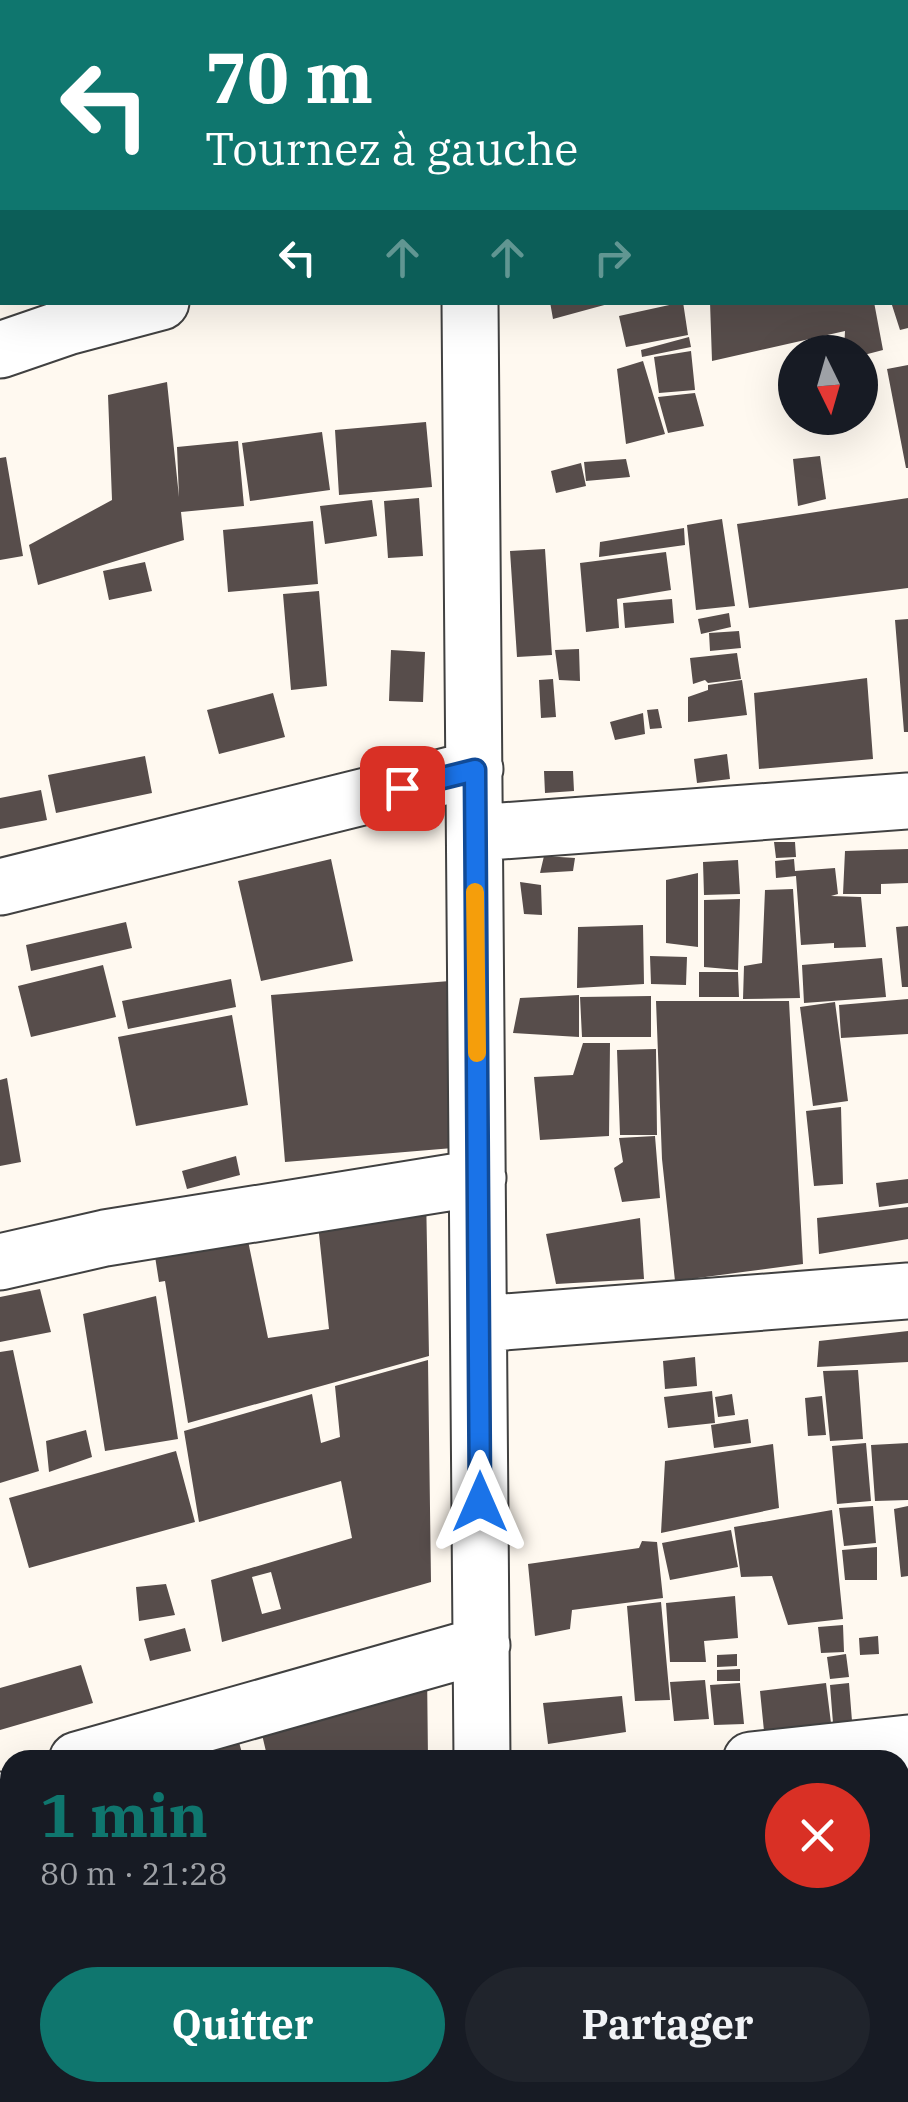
<!DOCTYPE html>
<html lang="fr">
<head>
<meta charset="utf-8">
<style>
	body { margin:0; font-family:"IBM Plex Serif",serif; background:#20242c; color:#f1f3f6; height:100vh; display:flex; flex-direction:column; font-size:38px; white-space:nowrap }
	* { box-sizing:border-box; margin:0 }
	p { font-size:32px; color:#9ea1a6 }
	.icon { flex:none; width:55px; height:55px; fill:none; stroke:currentColor; stroke-width:2; stroke-linecap:round; stroke-linejoin:round }
	.map { position:relative; flex:1; overflow:hidden }
	.sheet { position:absolute; left:0px; top:1750px; width:910px; height:352px; display:flex; flex-direction:column; background:#171b24; border-radius:30px 30px 0 0; box-shadow:0 10px 40px #0002 }
	.sheet>* { flex:none }
	.hud { position:absolute; left:0px; top:0px; width:910px; height:305px; box-shadow:0 10px 40px #0002; background:#0f766e; color:#fff; overflow:hidden }
	.needle { width:65px; rotate:175deg }
	.controls { position:absolute; left:778px; top:335px; display:grid; gap:20px }
	.controls a { display:grid; place-items:center; width:100px; height:100px; border-radius:50%; background:#171b24; box-shadow:0 10px 40px #0002; font-size:50px }
	.pin { position:absolute; display:grid; place-items:center; width:85px; height:85px; color:#fff; margin:-42px; border-radius:20px; box-shadow:0 5px 15px #0006 }
	.me { position:absolute; width:110px; margin:-55px; rotate:0deg; stroke-linejoin:round; filter:drop-shadow(0 0 8px #0008) }
	.turn { display:flex; align-items:center; gap:35px; height:210px; padding:0 40px; font-size:45px }
	.turn .icon { width:130px; height:130px; stroke-width:2.5 }
	.turn b { display:block; font-size:70px; line-height:85px }
	.lanes { display:flex; align-items:center; height:95px; padding:0 40px; background:#0003; justify-content:center; gap:50px; direction:ltr }
	.lanes .off { opacity:.35 }
	.round { display:grid; place-items:center; flex:none; width:105px; height:105px; border-radius:52px; background:#20242c }
	.overview { display:flex; align-items:center; justify-content:space-between; height:170px; padding:0 40px }
	h1 { font-size:60px; font-weight:700; line-height:75px; color:#0f766e }
	.cta { display:flex; gap:20px; margin-top:auto; padding:20px 40px }
	.cta a { flex:1; height:115px; border-radius:60px; background:#0f766e; color:#fff; font-size:40px; font-weight:700; line-height:115px; text-align:center }
	.cta a+a { background:#20242c; color:#f1f3f6 }
	.map>svg:first-child { display:block }
	.building { fill:#574d4b; fill-rule:evenodd }
	.lines { fill:none; stroke-linecap:round; stroke-linejoin:round }
	.minor-casing { stroke:#414141; stroke-width:59 }
	.minor { stroke:#fff; stroke-width:55 }
	.route-casing { stroke:#114b97; stroke-width:25 }
	.route { stroke:#1a73e8; stroke-width:18 }
	.slow { stroke:#f59e0b; stroke-width:18 }
</style>
</head>
<body>
<div class="map">
<svg width="908" height="2102" viewBox="0 0 908 2102">
	<rect width="100%" height="100%" fill="#fff9f0"/>
	<path class="building" d="M 550,302 L 607,302 L 608,304 L 553,319 Z
		M 683,302 L 688,335 L 626,347 L 619,316 Z
		M 710,302 L 874,302 L 883,350 L 860,356 L 860,352 L 844,352 L 845,331 L 712,361 Z
		M 891,302 L 908,302 L 908,328 L 900,330 Z
		M 689,337 L 691,347 L 642,357 L 641,350 Z
		M 691,351 L 695,390 L 659,393 L 654,357 Z
		M 643,361 L 665,434 L 626,444 L 617,369 Z
		M 908,365 L 908,468 L 906,468 L 887,369 Z
		M 167,382 L 179,497 L 177,447 L 238,441 L 244,506 L 181,512 L 184,540 L 38,585 L 29,545 L 112,500 L 108,395 Z
		M 695,393 L 704,426 L 668,433 L 658,397 Z
		M 426,422 L 432,487 L 339,495 L 335,430 Z
		M 322,432 L 330,490 L 250,501 L 242,443 Z
		M 820,456 L 826,499 L 798,506 L 793,459 Z
		M 6,457 L 23,556 L 0,560 L 0,458 Z
		M 626,459 L 630,477 L 586,481 L 584,462 Z
		M 581,463 L 586,486 L 556,493 L 551,471 Z
		M 419,498 L 423,556 L 388,558 L 384,501 Z
		M 908,498 L 908,588 L 749,608 L 737,524 Z
		M 372,500 L 377,536 L 325,544 L 320,506 Z
		M 722,519 L 735,606 L 696,610 L 687,525 Z
		M 313,521 L 318,584 L 228,592 L 223,530 Z
		M 684,528 L 685,545 L 599,557 L 600,542 Z
		M 545,549 L 552,655 L 517,657 L 510,551 Z
		M 666,552 L 671,590 L 617,599 L 619,628 L 586,632 L 580,563 Z
		M 145,562 L 152,591 L 109,600 L 103,571 Z
		M 319,591 L 327,686 L 291,690 L 283,594 Z
		M 672,599 L 674,623 L 625,628 L 623,603 Z
		M 729,613 L 731,627 L 701,634 L 698,619 Z
		M 908,619 L 908,732 L 904,732 L 895,620 Z
		M 739,631 L 741,648 L 710,651 L 709,633 Z
		M 579,649 L 580,681 L 559,680 L 555,650 Z
		M 391,650 L 425,652 L 423,702 L 389,701 Z
		M 737,653 L 741,679 L 708,683 L 705,680 L 693,684 L 690,658 Z
		M 867,678 L 873,759 L 759,769 L 754,693 Z
		M 553,679 L 556,717 L 541,718 L 539,680 Z
		M 742,680 L 747,715 L 688,722 L 688,697 L 708,690 L 708,685 Z
		M 273,693 L 285,737 L 219,754 L 207,710 Z
		M 658,709 L 662,728 L 650,729 L 647,710 Z
		M 643,713 L 645,734 L 615,740 L 610,722 Z
		M 727,754 L 730,779 L 697,783 L 694,759 Z
		M 145,756 L 152,793 L 56,813 L 48,775 Z
		M 544,771 L 573,771 L 574,791 L 545,793 Z
		M 41,790 L 47,820 L 0,829 L 0,798 Z
		M 774,842 L 795,842 L 796,857 L 776,858 Z
		M 908,849 L 908,883 L 881,884 L 881,894 L 843,894 L 845,851 Z
		M 544,856 L 575,858 L 573,871 L 540,873 Z
		M 331,859 L 353,961 L 261,981 L 238,881 Z
		M 794,859 L 795,871 L 835,868 L 838,894 L 831,896 L 861,897 L 866,947 L 834,948 L 834,943 L 801,945 L 796,876 L 776,878 L 775,861 Z
		M 738,860 L 740,894 L 704,895 L 703,862 Z
		M 698,873 L 698,947 L 666,943 L 666,880 Z
		M 520,882 L 541,885 L 542,915 L 524,914 Z
		M 793,889 L 800,998 L 743,999 L 744,966 L 762,963 L 765,890 Z
		M 740,899 L 738,970 L 704,967 L 704,900 Z
		M 126,922 L 132,948 L 31,971 L 26,945 Z
		M 643,925 L 644,984 L 577,988 L 578,927 Z
		M 908,926 L 908,987 L 902,987 L 896,927 Z
		M 650,956 L 687,957 L 686,985 L 651,984 Z
		M 882,958 L 886,997 L 804,1003 L 802,965 Z
		M 103,965 L 116,1017 L 31,1037 L 18,986 Z
		M 699,972 L 738,972 L 739,997 L 699,997 Z
		M 231,979 L 236,1007 L 128,1029 L 122,1001 Z
		M 450,981 L 465,1147 L 285,1162 L 271,995 Z
		M 579,995 L 579,1037 L 513,1033 L 520,998 Z
		M 651,996 L 651,1037 L 582,1037 L 580,997 Z
		M 908,999 L 908,1034 L 841,1038 L 839,1005 Z
		M 656,1001 L 789,1001 L 803,1264 L 675,1281 L 662,1159 Z
		M 835,1002 L 848,1101 L 813,1106 L 800,1007 Z
		M 232,1015 L 248,1105 L 136,1126 L 118,1037 Z
		M 583,1043 L 610,1043 L 609,1136 L 540,1140 L 534,1077 L 573,1075 Z
		M 656,1049 L 657,1135 L 620,1135 L 617,1050 Z
		M 7,1078 L 21,1162 L 0,1166 L 0,1080 Z
		M 841,1107 L 843,1184 L 814,1186 L 806,1111 Z
		M 655,1136 L 660,1198 L 622,1202 L 614,1168 L 623,1162 L 619,1138 Z
		M 236,1156 L 240,1175 L 187,1189 L 182,1171 Z
		M 908,1179 L 908,1203 L 879,1207 L 876,1183 Z
		M 426,1192 L 429,1356 L 188,1423 L 165,1281 L 159,1282 L 154,1250 L 246,1231 L 268,1338 L 329,1329 L 317,1215 Z
		M 908,1207 L 908,1239 L 819,1254 L 817,1218 Z
		M 640,1218 L 644,1279 L 556,1284 L 546,1234 Z
		M 40,1289 L 51,1332 L 0,1342 L 0,1297 Z
		M 156,1296 L 178,1439 L 105,1451 L 83,1314 Z
		M 908,1331 L 908,1362 L 817,1367 L 819,1341 Z
		M 13,1350 L 39,1471 L 0,1483 L 0,1352 Z
		M 695,1357 L 697,1386 L 665,1389 L 663,1361 Z
		M 428,1360 L 431,1582 L 222,1642 L 211,1580 L 352,1538 L 341,1481 L 199,1522 L 184,1431 L 312,1394 L 321,1443 L 340,1437 L 335,1386 ZM 271,1572 L 281,1609 L 262,1614 L 252,1577 Z
		M 858,1370 L 863,1439 L 830,1441 L 823,1371 Z
		M 712,1391 L 715,1423 L 668,1428 L 664,1397 Z
		M 732,1394 L 735,1415 L 718,1417 L 715,1397 Z
		M 822,1396 L 826,1435 L 808,1436 L 805,1398 Z
		M 748,1419 L 751,1443 L 714,1448 L 711,1425 Z
		M 86,1430 L 92,1457 L 49,1472 L 46,1441 Z
		M 866,1443 L 871,1501 L 837,1504 L 832,1446 Z
		M 908,1443 L 908,1500 L 875,1501 L 871,1445 Z
		M 773,1444 L 779,1508 L 661,1533 L 665,1461 Z
		M 176,1451 L 195,1522 L 29,1568 L 9,1498 Z
		M 873,1506 L 876,1543 L 844,1546 L 839,1508 Z
		M 908,1506 L 908,1576 L 901,1577 L 894,1509 Z
		M 832,1510 L 843,1619 L 788,1625 L 772,1576 L 741,1577 L 734,1527 Z
		M 731,1530 L 738,1567 L 670,1580 L 662,1543 Z
		M 642,1541 L 657,1542 L 663,1598 L 572,1610 L 570,1629 L 535,1636 L 528,1564 L 639,1548 Z
		M 877,1547 L 877,1580 L 845,1580 L 842,1550 Z
		M 166,1584 L 175,1615 L 139,1621 L 136,1587 Z
		M 735,1596 L 738,1638 L 704,1641 L 706,1662 L 670,1662 L 666,1603 Z
		M 661,1602 L 670,1700 L 635,1701 L 627,1606 Z
		M 843,1625 L 844,1652 L 821,1653 L 818,1627 Z
		M 185,1628 L 191,1651 L 150,1661 L 144,1639 Z
		M 878,1636 L 879,1654 L 860,1655 L 859,1638 Z
		M 737,1654 L 737,1666 L 717,1667 L 717,1655 Z
		M 846,1654 L 849,1677 L 830,1679 L 827,1657 Z
		M 81,1665 L 93,1703 L 0,1730 L 0,1688 Z
		M 740,1669 L 740,1681 L 717,1681 L 717,1670 Z
		M 427,1670 L 428,1760 L 268,1760 L 260,1726 Z
		M 705,1680 L 709,1719 L 674,1721 L 670,1682 Z
		M 740,1683 L 744,1724 L 714,1725 L 710,1685 Z
		M 826,1683 L 831,1723 L 764,1731 L 760,1691 Z
		M 849,1683 L 852,1721 L 833,1723 L 830,1685 Z
		M 622,1696 L 626,1732 L 548,1744 L 543,1703 Z
		M 233,1721 L 244,1760 L 119,1760 Z
		M 908,1788 L 908,1947 L 900,1947 L 900,1789 Z
		M 908,1959 L 908,1987 L 900,1988 L 900,1960 Z
		M 10,1994 L 10,2039 L 0,2042 L 0,1996 Z
		M 352,2092 L 429,2092 L 429,2102 L 354,2102 Z"/>
	<g class="lines">
		<g class="minor-casing">
			<path id="minor" d="M 451,0 L 451,2
				M 0,157 L 2,163
				M 470,302 L 482,1760
				M 0,350 L 67,327 L 161,302
				M 475,833 L 908,801
				M 0,887 L 475,769
				M 0,1262 L 105,1238 L 478,1178
				M 479,1324 L 908,1291
				M 77,1760 L 482,1645
				M 751,1760 L 908,1743
				M 0,1800 L 10,1833
				M 87,2092 L 90,2102
				M 485,2092 L 486,2102"/>
		</g>
		<use href="#minor" class="minor"/>
	</g>
	<g class="lines">
		<g class="route-casing">
			<path id="route" d="M 402,788 L 475,770 L 480,1502"/>
		</g>
		<use href="#route" class="route"/>
		<path class="slow" d="M 475,892 L 477,1053"/>
	</g>
</svg>
<div class="controls">
<a><svg class="needle" viewBox="-14 -14 28 28"><path d="M0-13l5 13h-10z" fill="#e53935"/><path d="M0 13l5-13h-10z" fill="#9ea1a6"/></svg></a>
</div>
<div class="pin" style="left:402px;top:788px;background:#d93025"><svg class="icon" aria-label="arrive" viewBox="0 0 24 24"><path d="M6 21V4h12l-3 4 3 4H6"/></svg></div>
<svg class="me" style="left:480px;top:1502px" viewBox="-20 -20 40 40"><path d="M0-17L14 15 0 8-14 15z" fill="#1a73e8" stroke="#fff" stroke-width="4"/></svg>
<div class="hud">
<div class="turn"><svg class="icon" aria-label="left" viewBox="0 0 24 24"><path d="M17 20v-9H6M10 6l-5 5 5 5"/></svg><div><b>70 m</b>Tournez à gauche</div></div>
<div class="lanes"><svg class="icon" aria-label="left" viewBox="0 0 24 24"><path d="M17 20v-9H6M10 6l-5 5 5 5"/></svg><svg class="icon off" aria-label="ahead" viewBox="0 0 24 24"><path d="M12 20V5M6 11l6-6 6 6"/></svg><svg class="icon off" aria-label="ahead" viewBox="0 0 24 24"><path d="M12 20V5M6 11l6-6 6 6"/></svg><svg class="icon off" aria-label="right" viewBox="0 0 24 24"><path d="M7 20v-9h11M14 6l5 5-5 5"/></svg></div>
</div>
<section class="sheet">
<div class="overview"><div><h1>1 min</h1><p>80 m · 21:28</p></div><a class="round" style="background:#d93025;color:#fff"><svg class="icon" aria-label="close" viewBox="0 0 24 24"><path d="M6 6l12 12M18 6L6 18"/></svg></a></div>
<div class="cta"><a>Quitter</a><a>Partager</a></div>
</section>
</div>
</body>
</html>
